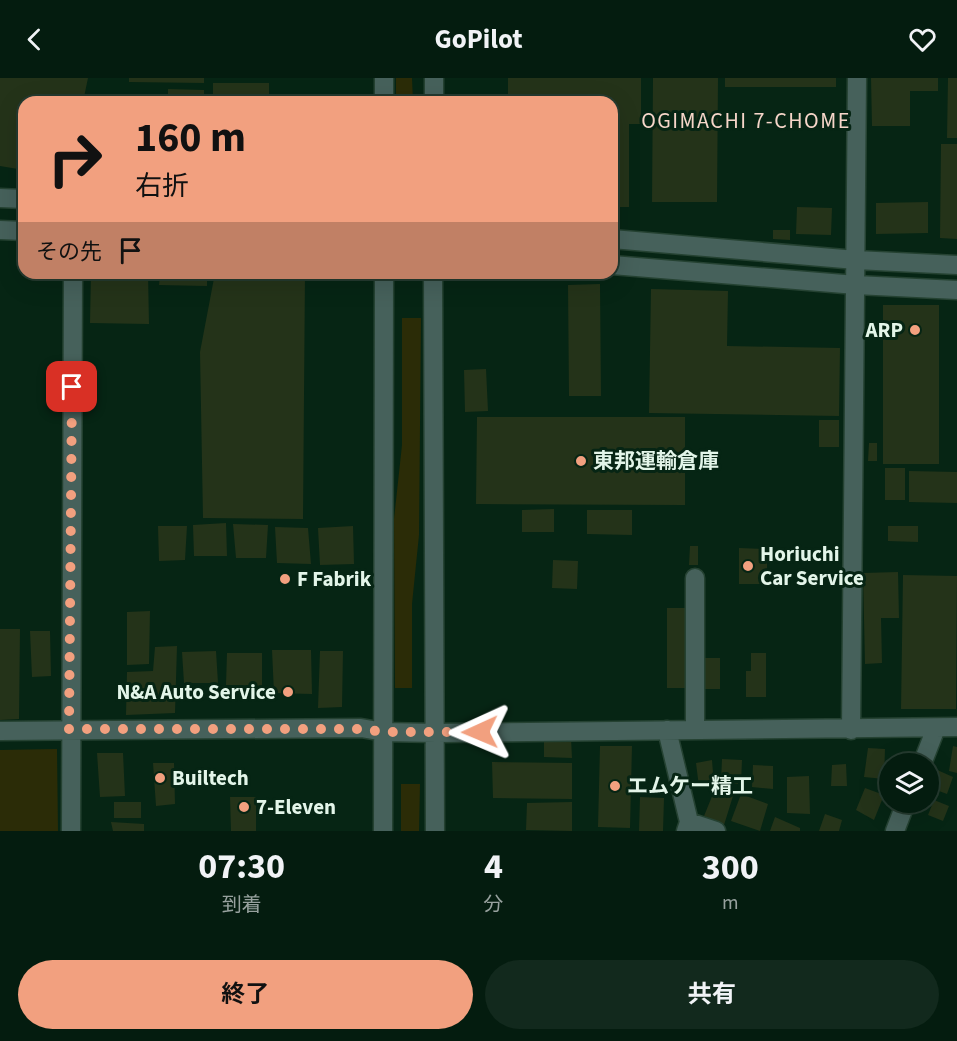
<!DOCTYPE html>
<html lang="ja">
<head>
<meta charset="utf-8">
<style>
	body { margin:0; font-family:"Source Sans 3","Noto Sans JP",sans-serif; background:#12291d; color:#f1f3f6; height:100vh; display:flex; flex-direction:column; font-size:22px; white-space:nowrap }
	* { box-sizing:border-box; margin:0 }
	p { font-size:20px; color:#97a19e }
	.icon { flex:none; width:33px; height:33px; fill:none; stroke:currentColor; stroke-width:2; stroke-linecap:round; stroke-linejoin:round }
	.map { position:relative; height:753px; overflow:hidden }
	.sheet { display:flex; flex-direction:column; background:#041c0f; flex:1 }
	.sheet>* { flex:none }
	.guide { position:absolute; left:18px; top:18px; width:600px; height:183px; border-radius:18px; box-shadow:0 6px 24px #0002,0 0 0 2px #253a2f; background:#f2a07f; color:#111; overflow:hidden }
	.fabs { position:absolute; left:879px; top:675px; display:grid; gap:12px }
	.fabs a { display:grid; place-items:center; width:60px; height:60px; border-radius:50%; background:#041c0f; box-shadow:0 6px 24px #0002,0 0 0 2px #253a2f; font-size:30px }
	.pin { position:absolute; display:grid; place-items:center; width:51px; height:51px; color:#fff; margin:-26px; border-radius:12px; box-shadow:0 3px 9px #0006 }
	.me { position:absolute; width:66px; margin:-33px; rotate:269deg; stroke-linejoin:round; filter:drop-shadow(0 0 4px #0008) }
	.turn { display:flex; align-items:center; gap:21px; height:126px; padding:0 18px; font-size:27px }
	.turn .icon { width:78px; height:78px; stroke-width:2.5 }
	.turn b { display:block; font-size:42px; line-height:51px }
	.then { display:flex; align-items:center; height:57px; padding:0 18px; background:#0003; gap:12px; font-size:22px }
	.eta { display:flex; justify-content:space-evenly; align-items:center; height:102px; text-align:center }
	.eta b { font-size:36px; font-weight:700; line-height:42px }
	.cta { display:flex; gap:12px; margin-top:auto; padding:12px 18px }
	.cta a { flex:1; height:69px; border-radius:36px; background:#f2a07f; color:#111; font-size:24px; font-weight:700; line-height:69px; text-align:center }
	.cta a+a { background:#12291d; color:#f1f3f6 }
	header { display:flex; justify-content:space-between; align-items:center; height:78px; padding:0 18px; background:#041c0f; font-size:27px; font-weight:700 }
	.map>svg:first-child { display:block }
	.green { fill:#2b2c07 }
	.building { fill:#243319 }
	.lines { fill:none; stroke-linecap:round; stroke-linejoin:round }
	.minor-casing { stroke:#254232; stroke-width:21 }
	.minor { stroke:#46615b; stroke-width:18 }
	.route { stroke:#f2a07f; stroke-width:10; stroke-dasharray:0 18 }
	.poi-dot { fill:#f2a07f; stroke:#062514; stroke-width:2 }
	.labels { text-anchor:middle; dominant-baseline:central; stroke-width:6; stroke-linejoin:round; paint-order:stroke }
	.poi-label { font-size:21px; font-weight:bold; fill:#e3f5e9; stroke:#062514; text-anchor:start }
	.neighbourhood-label { font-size:22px; letter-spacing:1.5px; fill:#f6d6c9; stroke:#062514 }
</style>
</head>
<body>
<header><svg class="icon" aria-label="back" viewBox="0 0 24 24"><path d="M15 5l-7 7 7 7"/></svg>GoPilot<svg class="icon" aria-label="heart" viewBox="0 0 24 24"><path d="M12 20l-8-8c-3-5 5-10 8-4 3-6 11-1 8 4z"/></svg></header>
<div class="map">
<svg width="957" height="753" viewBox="0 0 957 753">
	<rect width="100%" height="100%" fill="#062514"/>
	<path class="green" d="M 396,0 L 412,0 L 413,24 L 396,24 Z
		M 402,240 L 421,240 L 419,457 L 412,526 L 412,610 L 395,610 L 394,441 L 402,367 Z
		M 57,671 L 58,753 L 0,753 L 0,672 Z
		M 401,706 L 420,706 L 419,753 L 401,753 Z"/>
	<path class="building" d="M 0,0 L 88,0 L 83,24 L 24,24 L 24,92 L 0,88 Z
		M 129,0 L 204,0 L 204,5 L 129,4 Z
		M 508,0 L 641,0 L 641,46 L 629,46 L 629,129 L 612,129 L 612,24 L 508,24 Z
		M 653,0 L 718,0 L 717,124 L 652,124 Z
		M 725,0 L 836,0 L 836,9 L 725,9 Z
		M 871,0 L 938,0 L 938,13 L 910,13 L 910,48 L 872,48 Z
		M 948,0 L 957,0 L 957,60 L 947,60 Z
		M 213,5 L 269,5 L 269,24 L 213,24 Z
		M 168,11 L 204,12 L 204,24 L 168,24 Z
		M 941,66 L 957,66 L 957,161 L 940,160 Z
		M 928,124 L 928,155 L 876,156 L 876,125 Z
		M 797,129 L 832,130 L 831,157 L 796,156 Z
		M 773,152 L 790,152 L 790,162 L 773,161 Z
		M 91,195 L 148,195 L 149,246 L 90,245 Z
		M 160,195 L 207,195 L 207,208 L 159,207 Z
		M 215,195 L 305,195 L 303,441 L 203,440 L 200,274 Z
		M 600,206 L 601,318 L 569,318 L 568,207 Z
		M 651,211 L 728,213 L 727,268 L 840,270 L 839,338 L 649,335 Z
		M 883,227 L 939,227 L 939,386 L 883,386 Z
		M 486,291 L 488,333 L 465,334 L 464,292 Z
		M 477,339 L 685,339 L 685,427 L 476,426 Z
		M 819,342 L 839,342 L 839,369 L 819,369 Z
		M 869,365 L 877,365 L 877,383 L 868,383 Z
		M 885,390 L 905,390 L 905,422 L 885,422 Z
		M 909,393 L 957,394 L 957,425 L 909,424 Z
		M 554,431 L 554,454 L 522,454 L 522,432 Z
		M 587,432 L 632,432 L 632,457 L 587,456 Z
		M 226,445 L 227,478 L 194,478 L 193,447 Z
		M 233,446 L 268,447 L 266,480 L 236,480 Z
		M 158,448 L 187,448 L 185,482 L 159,483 Z
		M 353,448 L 354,486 L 320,487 L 318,450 Z
		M 888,448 L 918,448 L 918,464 L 888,463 Z
		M 275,449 L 308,450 L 311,486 L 277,485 Z
		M 690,468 L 698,468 L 698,487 L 689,487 Z
		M 739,470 L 767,471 L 767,506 L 739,506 Z
		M 553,482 L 578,483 L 577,511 L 552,510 Z
		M 898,494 L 899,540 L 881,540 L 882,585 L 865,586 L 863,495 Z
		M 903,497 L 957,498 L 956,631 L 901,631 Z
		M 667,530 L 687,530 L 688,610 L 667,610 Z
		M 150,533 L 149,586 L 127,587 L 127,534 Z
		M 0,551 L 20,551 L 19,641 L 0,642 Z
		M 30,553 L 50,553 L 51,598 L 32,599 Z
		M 177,568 L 175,635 L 126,637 L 127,594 L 153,593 L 155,569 Z
		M 272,572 L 311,572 L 312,616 L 274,615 Z
		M 216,573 L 218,605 L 184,605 L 182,574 Z
		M 320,573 L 343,573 L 342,629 L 318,630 Z
		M 227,575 L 262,575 L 262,608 L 226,607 Z
		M 751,575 L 766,575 L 766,619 L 746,619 L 746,593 L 751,593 Z
		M 702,580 L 720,580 L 720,611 L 702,611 Z
		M 544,660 L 571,660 L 572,680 L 544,679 Z
		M 600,668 L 632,668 L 630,750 L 598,749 Z
		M 953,668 L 957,669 L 957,695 L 949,693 Z
		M 868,670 L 885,671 L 884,701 L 864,699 Z
		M 97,675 L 123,675 L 125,718 L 100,719 Z
		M 722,681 L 742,682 L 741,706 L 721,704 Z
		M 712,682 L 714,707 L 699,709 L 696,685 Z
		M 492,684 L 572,685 L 572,721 L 493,720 Z
		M 153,685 L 174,685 L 175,726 L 156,728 Z
		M 846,686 L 847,708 L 831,708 L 832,687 Z
		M 753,687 L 773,688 L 773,711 L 752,709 Z
		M 935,691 L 953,699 L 947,716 L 928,709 Z
		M 809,698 L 810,736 L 787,735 L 787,699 Z
		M 865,710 L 884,717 L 874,742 L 856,732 Z
		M 715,711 L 733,718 L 724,747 L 704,738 Z
		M 741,716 L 768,726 L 760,753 L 731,743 Z
		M 230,719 L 256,719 L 256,753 L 231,753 Z
		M 640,719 L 664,720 L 663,753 L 639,753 Z
		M 934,722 L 949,728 L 943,743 L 928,737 Z
		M 114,724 L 141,724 L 141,740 L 114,740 Z
		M 572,724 L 572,753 L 526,752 L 527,725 Z
		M 825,736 L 842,742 L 839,753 L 819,753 Z
		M 775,739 L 800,750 L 800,753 L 770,753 Z
		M 111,744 L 144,746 L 144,753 L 113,753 Z"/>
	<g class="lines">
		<g class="minor-casing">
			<path id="minor" d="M 384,24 L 384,0
				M 434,24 L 434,0
				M 0,120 L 24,121
				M 0,152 L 24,153
				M 612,161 L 856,182 L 957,187
				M 612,187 L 856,207 L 957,212
				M 433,195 L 435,753
				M 695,500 L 695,652
				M 667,652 L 689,744 L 686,753
				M 851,652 L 857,0
				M 0,653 L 361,650 L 384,654 L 436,655 L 957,649
				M 922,686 L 936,650
				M 689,744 L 716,753
				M 71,753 L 73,195
				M 383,753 L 384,195
				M 895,753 L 906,724"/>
		</g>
		<use href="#minor" class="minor"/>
	</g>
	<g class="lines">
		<path class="route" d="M 72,309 L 69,651 L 360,651 L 384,654 L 480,654"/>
	</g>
	<g class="poi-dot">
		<circle cx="915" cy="252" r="6"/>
		<circle cx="581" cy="383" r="6"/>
		<circle cx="748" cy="488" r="6"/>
		<circle cx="285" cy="501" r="6"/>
		<circle cx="288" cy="614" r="6"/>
		<circle cx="160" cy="700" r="6"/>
		<circle cx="615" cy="708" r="6"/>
		<circle cx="244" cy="729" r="6"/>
	</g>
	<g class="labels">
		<g class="poi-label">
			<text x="903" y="252" text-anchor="end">ARP</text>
			<text x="593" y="383">東邦運輸倉庫</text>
			<text x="760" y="476">Horiuchi<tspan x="760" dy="24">Car Service</tspan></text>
			<text x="297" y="501">F Fabrik</text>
			<text x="276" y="614" text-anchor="end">N&amp;A Auto Service</text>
			<text x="172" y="700">Builtech</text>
			<text x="627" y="708">エムケー精工</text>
			<text x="256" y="729">7-Eleven</text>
		</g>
		<g class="neighbourhood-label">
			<text x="746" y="43">OGIMACHI 7-CHOME</text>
		</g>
	</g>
</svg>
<div class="fabs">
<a><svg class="icon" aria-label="layers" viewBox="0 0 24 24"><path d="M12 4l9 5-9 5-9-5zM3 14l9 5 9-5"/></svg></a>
</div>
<div class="pin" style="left:72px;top:309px;background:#d93025"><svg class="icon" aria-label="arrive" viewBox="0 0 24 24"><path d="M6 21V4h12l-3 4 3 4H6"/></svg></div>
<svg class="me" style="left:480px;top:654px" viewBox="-20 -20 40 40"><path d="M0-17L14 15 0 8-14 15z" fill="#f2a07f" stroke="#fff" stroke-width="4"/></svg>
<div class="guide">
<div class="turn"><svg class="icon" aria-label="right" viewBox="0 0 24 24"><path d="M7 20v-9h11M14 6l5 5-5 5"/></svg><div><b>160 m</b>右折</div></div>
<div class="then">その先<svg class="icon" aria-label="arrive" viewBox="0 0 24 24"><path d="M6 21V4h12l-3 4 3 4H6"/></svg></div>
</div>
</div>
<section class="sheet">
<div class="eta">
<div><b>07:30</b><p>到着</p></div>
<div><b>4</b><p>分</p></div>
<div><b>300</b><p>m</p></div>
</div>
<div class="cta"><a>終了</a><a>共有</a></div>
</section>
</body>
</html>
